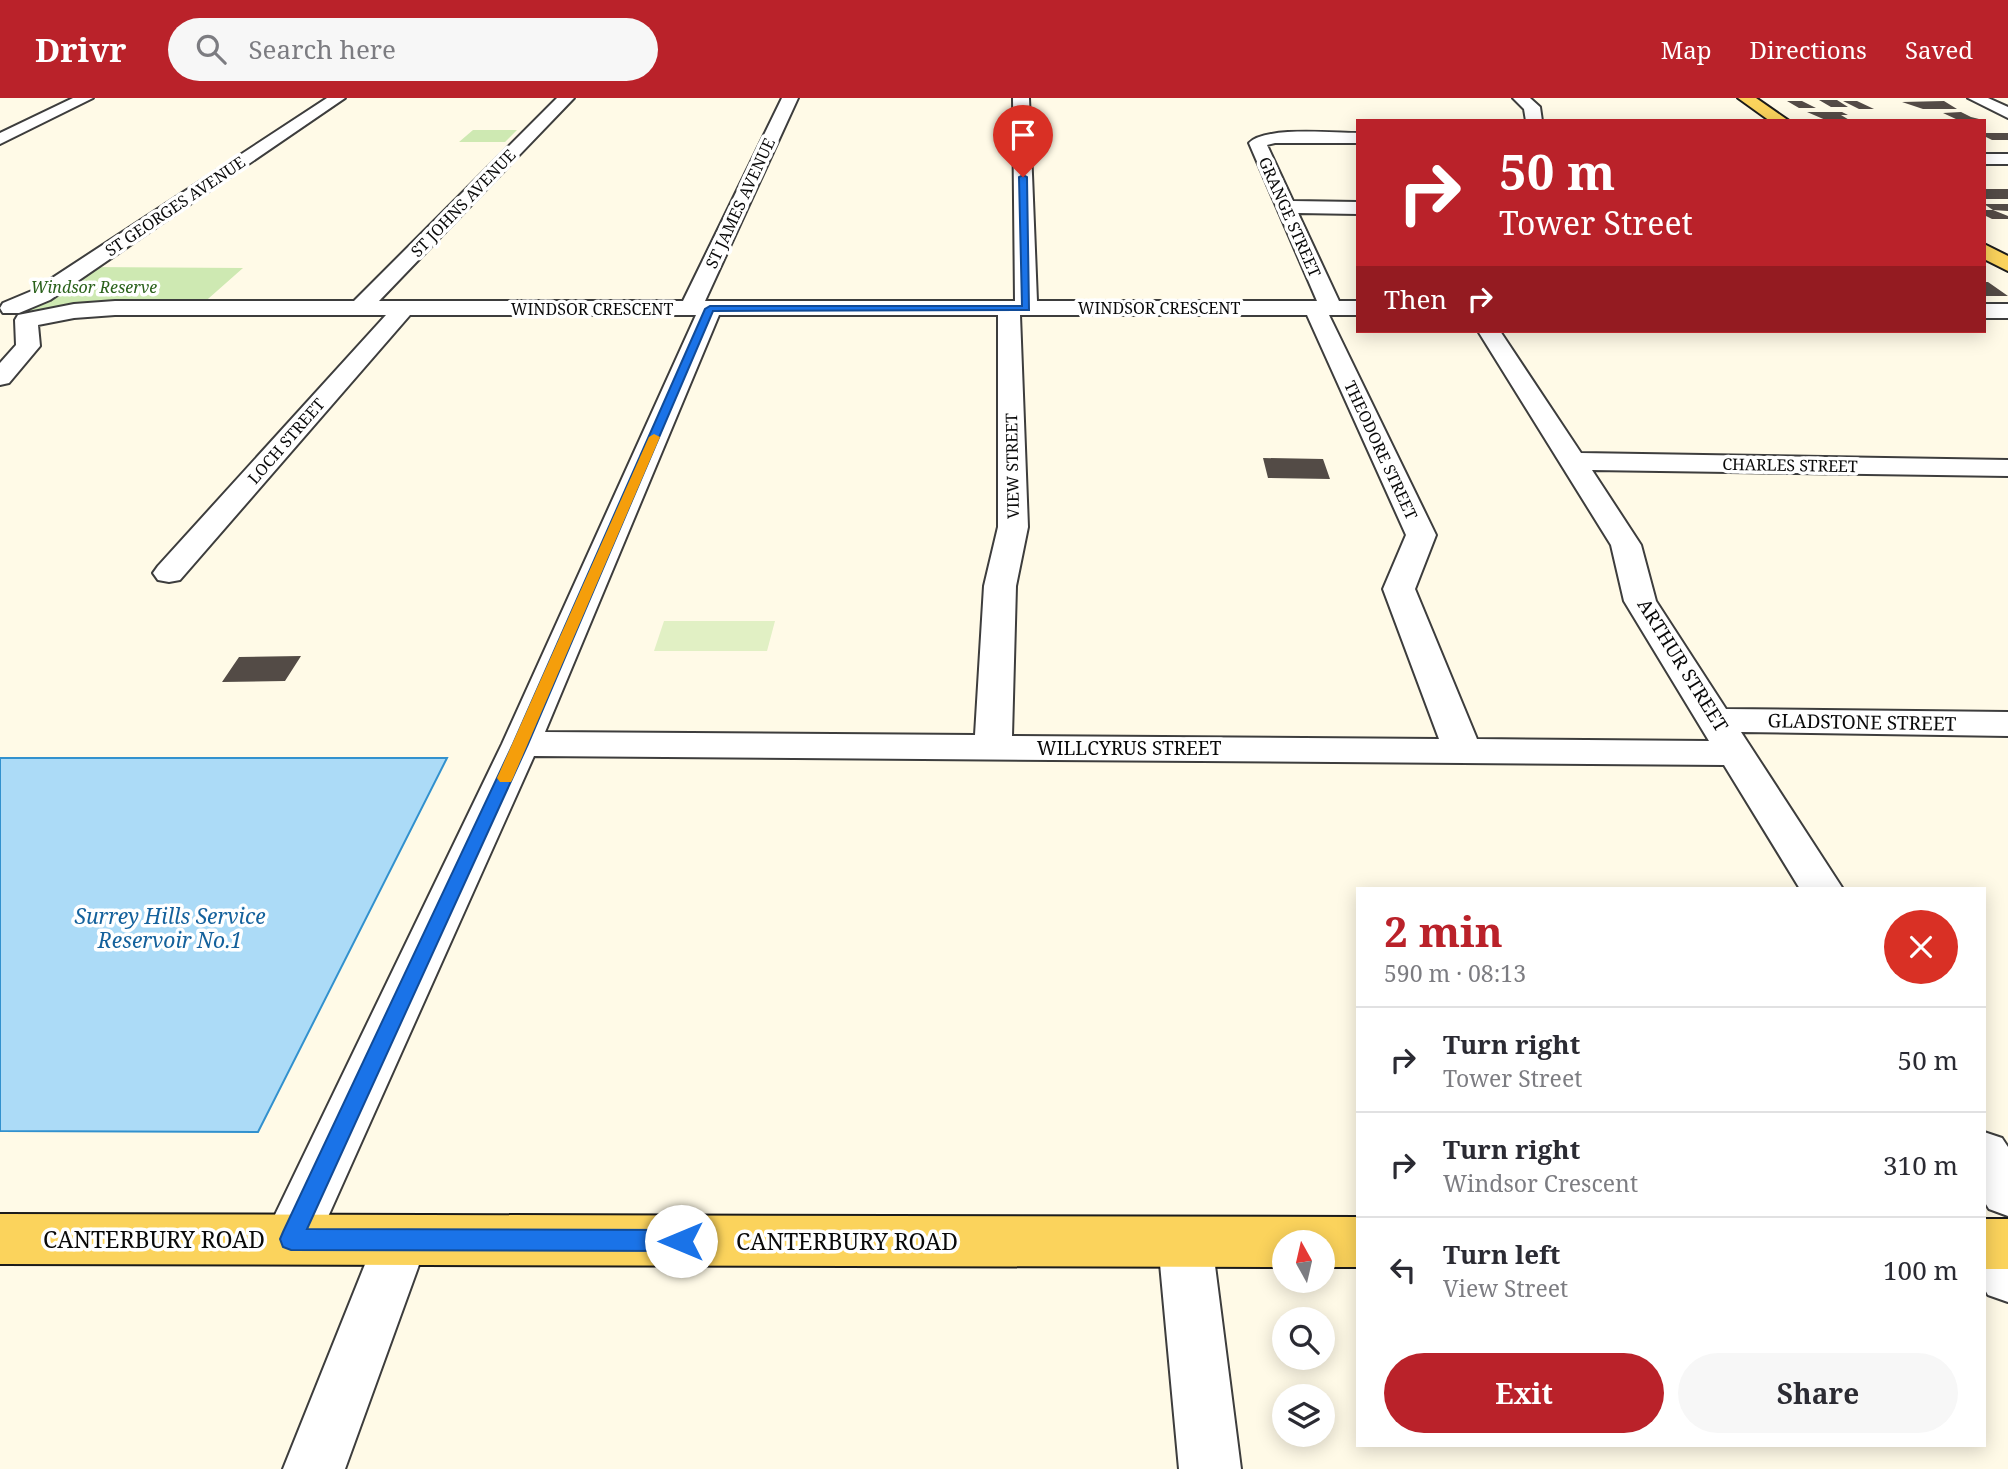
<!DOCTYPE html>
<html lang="en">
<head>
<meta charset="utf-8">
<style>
	body { margin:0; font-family:"Noto Serif",serif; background:#f7f7f7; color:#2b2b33; height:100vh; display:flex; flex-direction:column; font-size:26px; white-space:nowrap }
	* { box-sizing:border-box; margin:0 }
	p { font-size:23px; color:#7c7c81 }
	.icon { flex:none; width:38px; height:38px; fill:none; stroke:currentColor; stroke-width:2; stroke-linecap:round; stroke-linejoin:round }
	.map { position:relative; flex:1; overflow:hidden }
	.details { position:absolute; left:1356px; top:789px; width:630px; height:560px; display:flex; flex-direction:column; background:#fff; border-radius:0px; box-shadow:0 4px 18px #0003 }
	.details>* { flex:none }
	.guide { position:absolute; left:1356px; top:21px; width:630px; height:214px; border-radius:0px; box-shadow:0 4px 18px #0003; background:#ba222a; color:#fff; overflow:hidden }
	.needle { width:46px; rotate:352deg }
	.fabs { position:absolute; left:1272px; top:1132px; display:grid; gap:14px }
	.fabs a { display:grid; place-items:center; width:63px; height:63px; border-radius:50%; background:#fff; box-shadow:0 4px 18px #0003; font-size:35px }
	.pin { position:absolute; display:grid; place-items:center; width:60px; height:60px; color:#fff; margin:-72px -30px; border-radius:50% 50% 50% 0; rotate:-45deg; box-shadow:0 0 7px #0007 }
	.pin .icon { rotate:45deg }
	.me { position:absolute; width:77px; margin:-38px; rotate:270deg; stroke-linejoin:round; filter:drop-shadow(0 0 5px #0008) }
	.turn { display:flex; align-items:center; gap:24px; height:147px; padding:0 28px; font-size:32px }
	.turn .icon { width:91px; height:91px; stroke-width:2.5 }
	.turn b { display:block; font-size:49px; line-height:60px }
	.then { display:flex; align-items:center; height:66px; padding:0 28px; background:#0003; gap:14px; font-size:26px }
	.round { display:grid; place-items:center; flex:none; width:74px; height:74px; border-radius:37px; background:#f7f7f7 }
	.overview { display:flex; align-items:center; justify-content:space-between; height:119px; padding:0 28px }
	h1 { font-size:42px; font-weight:700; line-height:52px; color:#ba222a }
	.cta { display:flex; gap:14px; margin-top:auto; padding:14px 28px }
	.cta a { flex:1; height:80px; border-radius:42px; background:#ba222a; color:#fff; font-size:28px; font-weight:700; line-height:80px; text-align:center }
	.cta a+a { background:#f7f7f7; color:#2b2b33 }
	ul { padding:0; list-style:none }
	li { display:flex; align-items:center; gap:21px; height:105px; padding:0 28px; border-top:2px solid #e1e1e2 }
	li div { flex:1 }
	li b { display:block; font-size:26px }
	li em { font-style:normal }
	header { display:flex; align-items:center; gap:42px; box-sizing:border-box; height:98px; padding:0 35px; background:#ba222a; color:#fff }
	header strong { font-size:33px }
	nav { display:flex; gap:38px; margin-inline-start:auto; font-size:24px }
	.search { width:490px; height:63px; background:#f7f7f7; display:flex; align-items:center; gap:18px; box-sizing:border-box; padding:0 24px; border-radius:38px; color:#7c7c81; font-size:26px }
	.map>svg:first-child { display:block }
	.green { fill:#cee9b2 }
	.pitch { fill:#e1f0c4 }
	.water { fill:#acdbf7; stroke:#3291ce; stroke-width:2 }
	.building { fill:#534b46 }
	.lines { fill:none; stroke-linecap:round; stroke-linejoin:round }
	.minor-casing { stroke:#3d3d3d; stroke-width:4 }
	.primary-casing { stroke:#1b1b1b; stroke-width:4 }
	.minor { fill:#fff; fill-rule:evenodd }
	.primary { fill:#fbd35c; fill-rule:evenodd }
	.route { fill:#1a73e8; stroke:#114b97; stroke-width:2 }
	.slow { fill:#f59e0b }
	.labels { text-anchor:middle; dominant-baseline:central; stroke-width:7; stroke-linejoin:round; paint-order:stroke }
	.far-street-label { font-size:16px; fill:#0a0a0a; stroke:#fff }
	.far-park-label { font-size:16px; font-style:italic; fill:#2a611b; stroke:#fff }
	.street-label { font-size:19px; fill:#0a0a0a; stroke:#fff }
	.water-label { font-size:21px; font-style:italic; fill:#14619c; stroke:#fff }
	.near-street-label { font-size:23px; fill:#0a0a0a; stroke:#fff }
</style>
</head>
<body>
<header>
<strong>Drivr</strong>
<div class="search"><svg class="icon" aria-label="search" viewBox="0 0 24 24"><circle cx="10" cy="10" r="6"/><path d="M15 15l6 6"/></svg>Search here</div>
<nav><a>Map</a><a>Directions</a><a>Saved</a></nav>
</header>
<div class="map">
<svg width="2008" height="1371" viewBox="0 0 2008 1371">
	<rect width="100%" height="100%" fill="#fffae7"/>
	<path class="green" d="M 473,32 L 517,32 L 505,44 L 459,44 Z
		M 88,169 L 243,170 L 200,208 L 28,220 L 19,209 Z"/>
	<path class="pitch" d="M 664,523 L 775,523 L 767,553 L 654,553 Z"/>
	<path class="water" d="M 0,660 L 447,660 L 258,1034 L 0,1033 Z"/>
	<path class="building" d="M 1819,2 L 1837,2 L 1848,9 L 1831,9 Z
		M 1787,3 L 1802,3 L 1816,10 L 1799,10 Z
		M 1843,3 L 1857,3 L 1874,11 L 1859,11 Z
		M 1944,3 L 1957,11 L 1923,11 L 1902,4 Z
		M 1807,14 L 1842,14 L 1848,17 L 1841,17 L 1851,23 L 1828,23 Z
		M 1961,14 L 1971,19 L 1983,22 L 1958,22 L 1943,15 Z
		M 1984,35 L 2008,35 L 2008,42 L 1992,42 L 1984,38 Z
		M 1984,91 L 2008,91 L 2008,101 L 1984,101 Z
		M 1984,106 L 2008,106 L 2008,113 L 1993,112 L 2008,118 L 2008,121 L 1992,121 L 1984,117 L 1984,112 L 1993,112 Z
		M 1984,184 L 1988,184 L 2008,198 L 1984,198 Z
		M 1263,360 L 1323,361 L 1330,381 L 1268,380 Z
		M 301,558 L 285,583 L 222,584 L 239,559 Z"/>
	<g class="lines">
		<g class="minor-casing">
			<path id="minor" d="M 73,0 L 93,0 L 0,46 L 0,35 Z
				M 327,0 L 345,0 L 50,202 L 19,215 L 3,215 L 0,210 L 3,205 L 34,192 Z
				M 557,0 L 574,0 L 379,203 L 683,203 L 782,0 L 798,0 L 705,203 L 1015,203 L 1013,0 L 1029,0 L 1037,203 L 1317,203 L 1249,45 C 1265,28 1334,35 1358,35 L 1358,45 L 1275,45 L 1267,47 L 1293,103 L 1358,104 L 1358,116 L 1298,115 L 1339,203 L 1358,203 L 1358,217 L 1329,217 L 1436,437 L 1415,491 L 1477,641 L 1709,643 L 1624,503 L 1611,447 L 1478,233 L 1500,233 L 1581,355 L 2008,362 L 2008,378 L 1592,372 L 1641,447 L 1656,503 L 1726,611 L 2008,614 L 2008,638 L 1741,634 L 1843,791 L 1800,791 L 1724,667 L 534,658 L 310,1159 L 291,1166 L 272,1159 L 264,1141 L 272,1123 L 502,646 L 696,217 L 410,217 L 180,482 L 169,484 L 158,482 L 153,475 L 158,468 L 386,217 L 115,217 L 74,220 L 38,227 L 40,248 L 9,285 L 0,287 L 0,265 L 16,247 L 15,222 L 18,217 L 74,206 L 115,203 L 354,203 ZM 719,217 L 998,217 L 998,429 L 984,488 L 975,637 L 545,634 ZM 1020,217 L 1307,217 L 1406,437 L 1383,491 L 1439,641 L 1012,638 L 1016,488 L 1028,429 Z
				M 1513,0 L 1530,0 L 1540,9 L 1542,23 L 1526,23 L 1524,11 Z
				M 1968,0 L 1988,0 L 2008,9 L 2008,20 Z
				M 1984,56 L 2008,56 L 2008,66 L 1984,66 Z
				M 1984,206 L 2008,206 L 2008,220 L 1984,220 Z
				M 1984,1034 L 2002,1040 L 2008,1049 L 2008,1118 L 1989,1111 L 1984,1103 Z
				M 401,1117 L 420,1124 L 428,1142 L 345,1371 L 283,1371 L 382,1124 Z
				M 1185,1119 L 1204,1126 L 1212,1144 L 1241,1371 L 1179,1371 L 1158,1144 L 1166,1126 Z
				M 1989,1121 L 2008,1128 L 2008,1204 L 1988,1197 L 1984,1190 L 1984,1122 Z"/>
		</g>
		<g class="primary-casing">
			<path id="primary" d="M 1738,0 L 1756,0 L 1789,23 L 1770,23 Z
				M 1984,146 L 2008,158 L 2008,173 L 1984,161 Z
				M 0,1116 L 1358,1119 L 1358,1169 L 1323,1169 L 1323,1144 L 1284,1144 L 1284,1169 L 0,1166 Z
				M 1984,1121 L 2008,1121 L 2008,1171 L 1984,1171 Z"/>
		</g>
		<use href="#minor" class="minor"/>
		<use href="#primary" class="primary"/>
	</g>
	<path class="route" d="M 1023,77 L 1027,79 L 1029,212 L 713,213 L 528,646 L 307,1131 L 681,1132 L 689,1135 L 692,1143 L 689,1150 L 681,1153 L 291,1152 L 283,1149 L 280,1141 L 283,1134 L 513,646 L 705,211 L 710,208 L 1022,208 L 1019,79 Z"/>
	<path class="slow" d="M 654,336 L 660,339 L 513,680 L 511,684 L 500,684 L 497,680 L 649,339 Z"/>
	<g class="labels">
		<g class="far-street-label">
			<text transform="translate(463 105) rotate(-46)">ST JOHNS AVENUE</text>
			<text transform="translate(740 105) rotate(-65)">ST JAMES AVENUE</text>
			<text transform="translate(175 108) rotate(-34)">ST GEORGES AVENUE</text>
			<text transform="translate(1290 119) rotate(66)">GRANGE STREET</text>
			<text x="1159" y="210">WINDSOR CRESCENT</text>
			<text x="592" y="211">WINDSOR CRESCENT</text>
			<text transform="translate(286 343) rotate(-49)">LOCH STREET</text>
			<text transform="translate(1381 352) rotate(65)">THEODORE STREET</text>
			<text transform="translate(1790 367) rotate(1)">CHARLES STREET</text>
			<text transform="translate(1012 368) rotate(-91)">VIEW STREET</text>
		</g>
		<g class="far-park-label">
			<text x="94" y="189">Windsor Reserve</text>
		</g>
		<g class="street-label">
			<text transform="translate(1683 567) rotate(58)">ARTHUR STREET</text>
			<text transform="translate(1862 624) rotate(1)">GLADSTONE STREET</text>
			<text x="1129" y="650">WILLCYRUS STREET</text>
		</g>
		<g class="water-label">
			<text x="170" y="818">Surrey Hills Service<tspan x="170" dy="24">Reservoir No.1</tspan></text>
		</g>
		<g class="near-street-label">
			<text x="154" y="1141">CANTERBURY ROAD</text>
			<text x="847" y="1143">CANTERBURY ROAD</text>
		</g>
	</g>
</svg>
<div class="fabs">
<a><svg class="needle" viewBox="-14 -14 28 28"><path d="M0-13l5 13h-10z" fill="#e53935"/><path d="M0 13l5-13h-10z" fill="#7c7c81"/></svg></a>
<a><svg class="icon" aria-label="search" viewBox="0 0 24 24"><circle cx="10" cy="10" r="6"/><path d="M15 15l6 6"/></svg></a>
<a><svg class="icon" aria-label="layers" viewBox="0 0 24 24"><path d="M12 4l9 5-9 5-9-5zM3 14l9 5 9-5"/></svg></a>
</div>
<div class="pin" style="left:1023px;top:79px;background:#d93025"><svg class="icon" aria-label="arrive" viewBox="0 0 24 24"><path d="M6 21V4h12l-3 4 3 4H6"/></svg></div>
<svg class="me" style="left:681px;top:1143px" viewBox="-20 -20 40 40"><circle r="19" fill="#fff"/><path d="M0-13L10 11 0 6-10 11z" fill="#1a73e8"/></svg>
<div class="guide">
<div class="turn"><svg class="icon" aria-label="right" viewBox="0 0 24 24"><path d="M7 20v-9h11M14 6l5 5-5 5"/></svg><div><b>50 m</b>Tower Street</div></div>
<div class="then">Then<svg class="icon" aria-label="right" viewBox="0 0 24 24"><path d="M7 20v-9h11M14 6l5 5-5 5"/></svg></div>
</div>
<section class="details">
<div class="overview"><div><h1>2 min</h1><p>590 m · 08:13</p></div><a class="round" style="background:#d93025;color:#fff"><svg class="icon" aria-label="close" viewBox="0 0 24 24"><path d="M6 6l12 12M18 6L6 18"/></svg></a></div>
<ul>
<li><svg class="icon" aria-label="right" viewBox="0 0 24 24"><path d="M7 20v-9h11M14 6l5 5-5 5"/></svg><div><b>Turn right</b><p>Tower Street</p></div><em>50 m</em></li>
<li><svg class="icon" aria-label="right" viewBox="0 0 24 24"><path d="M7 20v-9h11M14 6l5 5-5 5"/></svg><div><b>Turn right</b><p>Windsor Crescent</p></div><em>310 m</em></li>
<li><svg class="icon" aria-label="left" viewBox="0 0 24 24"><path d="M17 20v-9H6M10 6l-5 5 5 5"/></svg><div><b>Turn left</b><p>View Street</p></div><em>100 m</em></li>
</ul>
<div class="cta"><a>Exit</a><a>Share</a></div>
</section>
</div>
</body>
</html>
